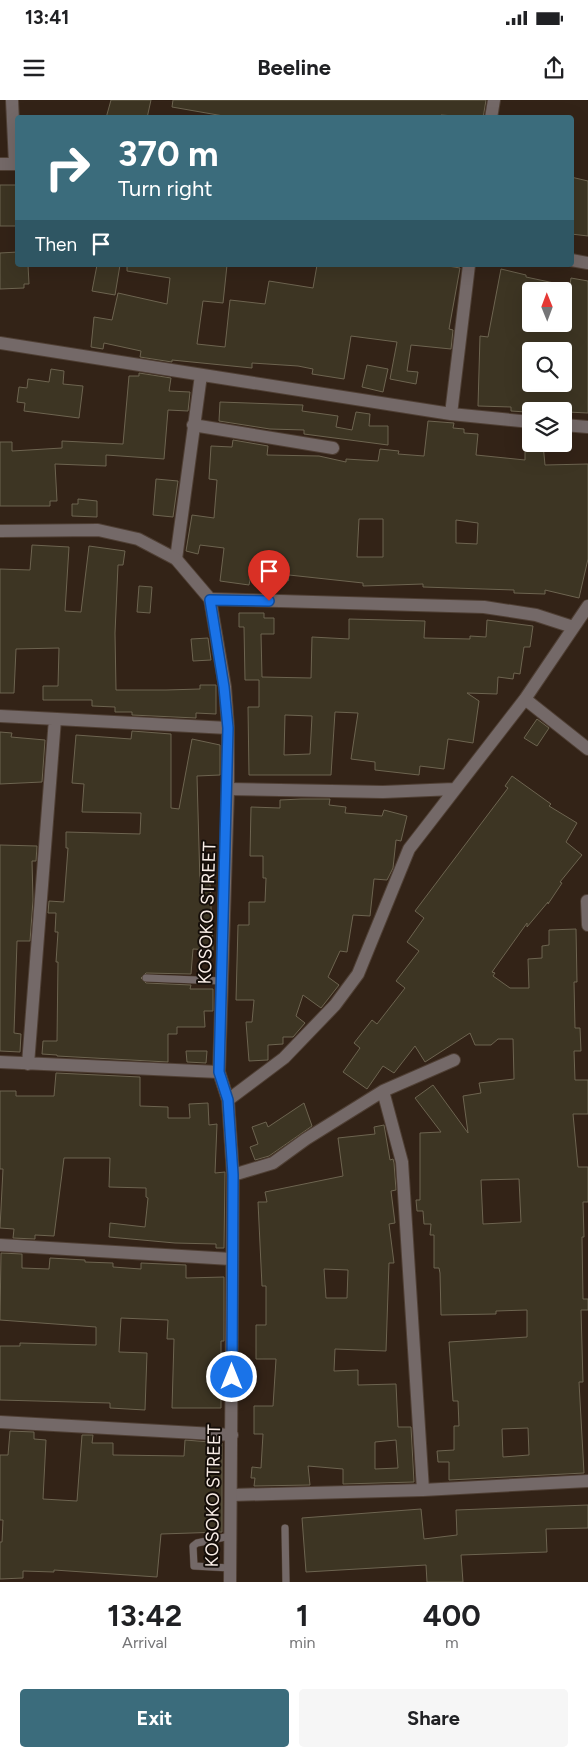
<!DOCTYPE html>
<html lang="en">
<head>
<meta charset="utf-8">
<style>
	body { margin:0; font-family:Figtree,sans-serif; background:#f6f6f6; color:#202124; height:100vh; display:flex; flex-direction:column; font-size:19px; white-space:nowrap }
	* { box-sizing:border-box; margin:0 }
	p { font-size:16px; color:#757577 }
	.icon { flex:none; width:28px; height:28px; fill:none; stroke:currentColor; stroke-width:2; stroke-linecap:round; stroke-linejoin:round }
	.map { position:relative; height:1482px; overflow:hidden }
	.side { display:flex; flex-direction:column; background:#fff; flex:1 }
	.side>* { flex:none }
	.hud { position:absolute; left:15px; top:15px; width:559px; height:152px; border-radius:5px; box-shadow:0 5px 20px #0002; background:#3b6c7c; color:#fff; overflow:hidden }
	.needle { width:32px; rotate:359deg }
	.fabs { position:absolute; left:522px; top:182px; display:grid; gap:10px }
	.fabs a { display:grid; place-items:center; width:50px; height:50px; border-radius:5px; background:#fff; box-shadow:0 5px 20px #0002; font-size:25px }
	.pin { position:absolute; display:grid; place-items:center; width:42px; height:42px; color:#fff; margin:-51px -21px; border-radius:50% 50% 50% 0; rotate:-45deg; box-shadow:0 0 5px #0007 }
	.pin .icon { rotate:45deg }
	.me { position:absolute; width:55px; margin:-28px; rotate:0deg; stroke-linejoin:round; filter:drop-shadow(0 0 4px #0008) }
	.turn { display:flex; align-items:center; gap:18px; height:105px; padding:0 20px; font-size:22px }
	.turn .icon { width:65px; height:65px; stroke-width:2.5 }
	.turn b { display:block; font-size:35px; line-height:42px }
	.then { display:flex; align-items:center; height:48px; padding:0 20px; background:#0003; gap:10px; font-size:19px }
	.eta { display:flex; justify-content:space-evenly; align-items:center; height:85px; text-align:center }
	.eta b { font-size:30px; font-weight:700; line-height:35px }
	.action { display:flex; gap:10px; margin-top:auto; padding:10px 20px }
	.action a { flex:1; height:58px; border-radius:5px; background:#3b6c7c; color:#fff; font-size:20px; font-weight:700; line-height:58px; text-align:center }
	.action a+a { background:#f6f6f6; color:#202124 }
	.status { display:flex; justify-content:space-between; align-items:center; height:35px; padding:0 25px; background:#fff; direction:ltr }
	.status svg { height:14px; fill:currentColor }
	header { display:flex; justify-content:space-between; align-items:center; height:65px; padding:0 20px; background:#fff; font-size:22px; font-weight:700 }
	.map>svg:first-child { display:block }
	.building { fill:#3d3523; stroke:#6d6450; fill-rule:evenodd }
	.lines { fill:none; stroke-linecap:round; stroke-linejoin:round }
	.service-casing { stroke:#4f3f34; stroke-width:8 }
	.minor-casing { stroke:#4f3f34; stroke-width:14 }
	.tertiary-casing { stroke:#4f3f34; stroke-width:14 }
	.service { stroke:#746968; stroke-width:7 }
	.minor { stroke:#746968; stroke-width:12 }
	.tertiary { stroke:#746968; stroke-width:12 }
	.route-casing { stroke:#114b97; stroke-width:12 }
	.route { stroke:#1a73e8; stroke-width:9 }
	.labels { text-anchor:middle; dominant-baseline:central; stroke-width:4; stroke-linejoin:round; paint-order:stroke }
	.street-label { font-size:18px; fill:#faeee7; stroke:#150e09 }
</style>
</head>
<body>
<div class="status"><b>13:41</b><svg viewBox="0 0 49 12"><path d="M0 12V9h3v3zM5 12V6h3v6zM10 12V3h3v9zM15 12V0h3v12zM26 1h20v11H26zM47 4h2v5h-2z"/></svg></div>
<header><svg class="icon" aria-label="menu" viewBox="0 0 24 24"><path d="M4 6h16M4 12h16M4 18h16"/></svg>Beeline<svg class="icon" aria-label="share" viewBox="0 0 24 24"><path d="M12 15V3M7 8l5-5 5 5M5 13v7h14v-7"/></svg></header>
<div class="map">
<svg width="588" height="1482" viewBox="0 0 588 1482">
	<rect width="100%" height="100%" fill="#332317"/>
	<path class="building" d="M 111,0 L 151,0 L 147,18 L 106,18 Z
		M 173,0 L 486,0 L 483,18 L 441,15 L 440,18 L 235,18 L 172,7 Z
		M 571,77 L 588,81 L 588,136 L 571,134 Z
		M 0,85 L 18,85 L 18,126 L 0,126 Z
		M 18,152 L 18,165 L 28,165 L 29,184 L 24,184 L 24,188 L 0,189 L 0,153 Z
		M 97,165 L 120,165 L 115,195 L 92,191 Z
		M 127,165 L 227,165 L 223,203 L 203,201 L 197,244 L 225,247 L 230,200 L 265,204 L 269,181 L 313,188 L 317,165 L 442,165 L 460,168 L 449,229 L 453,230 L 451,249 L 411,245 L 407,271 L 418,272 L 416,284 L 390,279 L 397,242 L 351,236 L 344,279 L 312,274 L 313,269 L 298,266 L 252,263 L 252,268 L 172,260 L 172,262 L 140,257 L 141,251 L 104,243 L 103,249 L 91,247 L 94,217 L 112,220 L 118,193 L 167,204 L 170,178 L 127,171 Z
		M 501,169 L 526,175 L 526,177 L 568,186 L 567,191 L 531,191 L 531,224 L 564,224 L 571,178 L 588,181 L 588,313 L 526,310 L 526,312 L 511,311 L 511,307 L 478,306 L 480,236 L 488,237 ZM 529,251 L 564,251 L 564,284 L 527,284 Z
		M 367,265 L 388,269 L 383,292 L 362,287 Z
		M 51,269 L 64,271 L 63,284 L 83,286 L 79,318 L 24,311 L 25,303 L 17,302 L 19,287 L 27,288 L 28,279 L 49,282 Z
		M 139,273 L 171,278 L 169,291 L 190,292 L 188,311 L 168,310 L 164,359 L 106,355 L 106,366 L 55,364 L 57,401 L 50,401 L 50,406 L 0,406 L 0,342 L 12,342 L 12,351 L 62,348 L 62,341 L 123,344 L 129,276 L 139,276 Z
		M 220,302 L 303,305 L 302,311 L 338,316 L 336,327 L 352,330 L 356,312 L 370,314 L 369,326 L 388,326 L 388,345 L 304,334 L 304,330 L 270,329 L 219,321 Z
		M 428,321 L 454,323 L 453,328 L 464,329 L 464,333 L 478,334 L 476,355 L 525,360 L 525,345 L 543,344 L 545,365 L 588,364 L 588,459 L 579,498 L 545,490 L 545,494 L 514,493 L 514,490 L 423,487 L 423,484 L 363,486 L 363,483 L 289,475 L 288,481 L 251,475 L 249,485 L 220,481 L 224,448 L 200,445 L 198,454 L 186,451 L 192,415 L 214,418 L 217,380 L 209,379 L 211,346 L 232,347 L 233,340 L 268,346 L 267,355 L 319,356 L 346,362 L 346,359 L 378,361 L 380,349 L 399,351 L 398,354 L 424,356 ZM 359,419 L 383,419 L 383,457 L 357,457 ZM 456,420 L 478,423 L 477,444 L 456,443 Z
		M 156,379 L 178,381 L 173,417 L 153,415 Z
		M 78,399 L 97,401 L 97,417 L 72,416 L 72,404 L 78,404 Z
		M 32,445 L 69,447 L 65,511 L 81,512 L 89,446 L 125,451 L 123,465 L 118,465 L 115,533 L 116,590 L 166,590 L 200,589 L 200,585 L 216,585 L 216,614 L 196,613 L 196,618 L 132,615 L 132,612 L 115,612 L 115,607 L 92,606 L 92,600 L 43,600 L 43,586 L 58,586 L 59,548 L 16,549 L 14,593 L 0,593 L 0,469 L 30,470 Z
		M 139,486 L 152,487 L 150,513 L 137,512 Z
		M 239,513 L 264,513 L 264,518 L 274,518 L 274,534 L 261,534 L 262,577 L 311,578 L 312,537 L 349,539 L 349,519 L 425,521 L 424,538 L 470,539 L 470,536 L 486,537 L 487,520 L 533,526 L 530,547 L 524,547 L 520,574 L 514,573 L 513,579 L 498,577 L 497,594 L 467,593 L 479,601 L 473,643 L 448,639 L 444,669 L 420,666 L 419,675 L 375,670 L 375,662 L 351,659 L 358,613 L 335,612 L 331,675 L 249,675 L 248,607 L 259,607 L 259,580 L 245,580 L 244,527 L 239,527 ZM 285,615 L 312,616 L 310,654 L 284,655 Z
		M 208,538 L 211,560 L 193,561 L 191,539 Z
		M 537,619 L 549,628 L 537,646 L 524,638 Z
		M 132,631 L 171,634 L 171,708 L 179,709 L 192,639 L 220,645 L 220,675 L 197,676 L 200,783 L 210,784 L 213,850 L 193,849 L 191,874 L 146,873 L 141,878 L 146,883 L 191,885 L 190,889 L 213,889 L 213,911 L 204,911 L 205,927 L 177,927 L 177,934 L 168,934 L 168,962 L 57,956 L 57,955 L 42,954 L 43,941 L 57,941 L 58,862 L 56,862 L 58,832 L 55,832 L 56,813 L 48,813 L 49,801 L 64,802 L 68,748 L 66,748 L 66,732 L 140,734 L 141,713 L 82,712 L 84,684 L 72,683 L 76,635 L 131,639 Z
		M 0,632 L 12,633 L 11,637 L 45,640 L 42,682 L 0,684 Z
		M 512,676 L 551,704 L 549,706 L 577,723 L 566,742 L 582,755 L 560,782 L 562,783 L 548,804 L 548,802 L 527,827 L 527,823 L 492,872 L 495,873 L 493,876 L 510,888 L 529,888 L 528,859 L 542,858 L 542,846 L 549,845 L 549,830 L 576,829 L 577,882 L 574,882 L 575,928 L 580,928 L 581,951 L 574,951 L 575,980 L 588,980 L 588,1014 L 573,1014 L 578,1067 L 588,1067 L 588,1102 L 583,1102 L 584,1137 L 582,1137 L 583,1199 L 588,1199 L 588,1210 L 581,1210 L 583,1282 L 579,1282 L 584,1373 L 449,1380 L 449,1362 L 438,1362 L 437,1351 L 454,1350 L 454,1326 L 459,1326 L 458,1301 L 453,1301 L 449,1242 L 527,1237 L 527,1210 L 496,1211 L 496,1214 L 441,1215 L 440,1173 L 439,1168 L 434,1168 L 434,1135 L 430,1135 L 431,1124 L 424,1124 L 423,1111 L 417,1111 L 416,1100 L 420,1100 L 420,1033 L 441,1032 L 415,998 L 433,985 L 468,1033 L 463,996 L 481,993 L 479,983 L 514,979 L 513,939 L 498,939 L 491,945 L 475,945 L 470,933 L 425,962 L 415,946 L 394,973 L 383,966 L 367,989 L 343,972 L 360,948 L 354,943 L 372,920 L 377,924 L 405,888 L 396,881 L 419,851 L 407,842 L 424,818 L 415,811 L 508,688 L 505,686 ZM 519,1079 L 521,1122 L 483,1124 L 481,1080 ZM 528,1328 L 529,1355 L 503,1357 L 502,1329 Z
		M 301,699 L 330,699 L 329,705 L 346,707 L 345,713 L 382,716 L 384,710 L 407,716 L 401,741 L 396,740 L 393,768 L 387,780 L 374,779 L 370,816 L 353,815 L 347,852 L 340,851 L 328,877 L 339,885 L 321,908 L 303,895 L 296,916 L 305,923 L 293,937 L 283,937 L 283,944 L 268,945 L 268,960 L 249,961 L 246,922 L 252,922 L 254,900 L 236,900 L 238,825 L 249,825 L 249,802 L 265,802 L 266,778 L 263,778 L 263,756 L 250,756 L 251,707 L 280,708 L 280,700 Z
		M 0,745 L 37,746 L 36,761 L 32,761 L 33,800 L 30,841 L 17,841 L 14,933 L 21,934 L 20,952 L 0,951 Z
		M 186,951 L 207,951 L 206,963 L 187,962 Z
		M 56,973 L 140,977 L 140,1006 L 168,1007 L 168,1018 L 190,1018 L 189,1004 L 208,1003 L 209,1025 L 217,1024 L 215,1073 L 225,1072 L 224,1148 L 216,1148 L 216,1144 L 175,1143 L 109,1137 L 110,1123 L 145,1127 L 148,1098 L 146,1097 L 146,1088 L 109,1087 L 110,1058 L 64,1058 L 54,1136 L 35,1135 L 35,1139 L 13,1138 L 14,1129 L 0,1128 L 3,1069 L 0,1069 L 0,991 L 16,991 L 16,996 L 54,996 Z
		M 304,1003 L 312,1026 L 269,1056 L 255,1060 L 250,1047 L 258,1044 L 252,1027 L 266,1022 L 268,1027 Z
		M 384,1025 L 390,1060 L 393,1059 L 394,1063 L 396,1090 L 391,1091 L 395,1123 L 389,1124 L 394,1163 L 389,1163 L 386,1251 L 335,1249 L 334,1271 L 358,1270 L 358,1285 L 396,1284 L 398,1327 L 411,1327 L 414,1382 L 343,1384 L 343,1369 L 308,1366 L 310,1385 L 254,1386 L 255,1378 L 251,1378 L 252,1367 L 261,1368 L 263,1334 L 254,1334 L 254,1306 L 273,1306 L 276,1259 L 256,1259 L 256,1225 L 266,1225 L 266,1186 L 262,1186 L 258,1102 L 267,1102 L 265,1092 L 343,1076 L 338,1038 L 375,1034 L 374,1027 ZM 324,1169 L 348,1170 L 347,1198 L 326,1198 ZM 396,1340 L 398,1368 L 375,1369 L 375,1342 Z
		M 1,1153 L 22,1154 L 22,1168 L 49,1169 L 50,1158 L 85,1160 L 85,1162 L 113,1163 L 113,1167 L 141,1169 L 141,1163 L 186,1165 L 186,1178 L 224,1177 L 224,1241 L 221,1241 L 221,1308 L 172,1308 L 174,1239 L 167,1239 L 168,1220 L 121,1218 L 119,1252 L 147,1253 L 145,1310 L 110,1308 L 110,1303 L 0,1300 L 0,1246 L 20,1246 L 20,1243 L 96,1245 L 96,1227 L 0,1220 Z
		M 10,1331 L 34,1332 L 34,1339 L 46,1340 L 43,1399 L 77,1401 L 82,1335 L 93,1335 L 92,1343 L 113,1343 L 113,1355 L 184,1356 L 185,1340 L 222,1343 L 222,1432 L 161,1434 L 157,1477 L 54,1470 L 54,1472 L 23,1471 L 23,1478 L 0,1479 L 0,1442 L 2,1442 L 3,1420 L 0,1420 L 0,1355 L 8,1355 Z
		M 588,1405 L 588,1428 L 546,1429 L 547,1452 L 461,1455 L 463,1482 L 427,1482 L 426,1465 L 306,1472 L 302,1418 L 421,1409 L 424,1439 L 457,1435 L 456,1410 Z"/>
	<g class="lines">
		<g class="service-casing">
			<path id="service" d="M 146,878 L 222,881
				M 285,1428 L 286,1482
				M 230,1468 L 194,1466 L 193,1446 L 197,1443 L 230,1436"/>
		</g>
		<g class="minor-casing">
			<path id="minor" d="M 491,18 L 494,0
				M 0,64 L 15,64 L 12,0
				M 571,160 L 588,163
				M 0,243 L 451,314 L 531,322
				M 451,314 L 469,165
				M 193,325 L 333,348
				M 564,325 L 588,327
				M 176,459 L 201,275
				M 210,499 L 484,507 L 536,515 L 573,527
				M 525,599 L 588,649
				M 0,616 L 228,628
				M 228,689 L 383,692 L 454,689
				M 587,801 L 588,825
				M 0,962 L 219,972
				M 28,964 L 55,619
				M 383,991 L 402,1062 L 423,1390
				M 228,1000 L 284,958 L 335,905 L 358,874 L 409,749 L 525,599 L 588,506
				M 233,1075 L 273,1063 L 306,1039 L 383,991 L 454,960
				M 0,1145 L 231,1159
				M 0,1322 L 232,1335
				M 232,1395 L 423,1390 L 588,1381"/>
		</g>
		<g class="tertiary-casing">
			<path id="tertiary" d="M 0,431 L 98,430 L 138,439 L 176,459 L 210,499 L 225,587 L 228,628 L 228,689 L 219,972 L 228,1000 L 233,1075 L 230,1482"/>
		</g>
		<use href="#service" class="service"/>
		<use href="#minor" class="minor"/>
		<use href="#tertiary" class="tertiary"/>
	</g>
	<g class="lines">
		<g class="route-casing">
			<path id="route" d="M 232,1277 L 233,1075 L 228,1000 L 219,972 L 228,628 L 224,587 L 210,500 L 269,501"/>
		</g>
		<use href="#route" class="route"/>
	</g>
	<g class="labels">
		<g class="street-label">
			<text transform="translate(207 813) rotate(-88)">KOSOKO STREET</text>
			<text transform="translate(213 1396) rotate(-89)">KOSOKO STREET</text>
		</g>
	</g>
</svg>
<div class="fabs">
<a><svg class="needle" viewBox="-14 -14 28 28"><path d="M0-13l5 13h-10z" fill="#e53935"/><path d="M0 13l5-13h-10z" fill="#757577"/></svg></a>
<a><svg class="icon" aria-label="search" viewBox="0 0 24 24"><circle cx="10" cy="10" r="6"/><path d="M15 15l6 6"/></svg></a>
<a><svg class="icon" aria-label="layers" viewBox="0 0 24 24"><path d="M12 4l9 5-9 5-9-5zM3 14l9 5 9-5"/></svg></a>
</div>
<div class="pin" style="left:269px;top:501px;background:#d93025"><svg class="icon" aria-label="arrive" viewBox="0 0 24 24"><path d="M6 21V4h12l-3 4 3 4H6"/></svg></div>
<svg class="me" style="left:232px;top:1277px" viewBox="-20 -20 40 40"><circle r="17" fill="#1a73e8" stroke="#fff" stroke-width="3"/><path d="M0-11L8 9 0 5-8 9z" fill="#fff"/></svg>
<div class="hud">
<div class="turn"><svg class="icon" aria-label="right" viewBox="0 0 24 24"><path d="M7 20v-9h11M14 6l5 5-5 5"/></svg><div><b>370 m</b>Turn right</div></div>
<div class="then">Then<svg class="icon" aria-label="arrive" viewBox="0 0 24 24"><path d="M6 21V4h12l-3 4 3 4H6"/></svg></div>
</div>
</div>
<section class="side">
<div class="eta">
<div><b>13:42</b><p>Arrival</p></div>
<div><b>1</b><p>min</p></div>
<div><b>400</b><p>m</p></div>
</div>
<div class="action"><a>Exit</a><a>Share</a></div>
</section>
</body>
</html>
